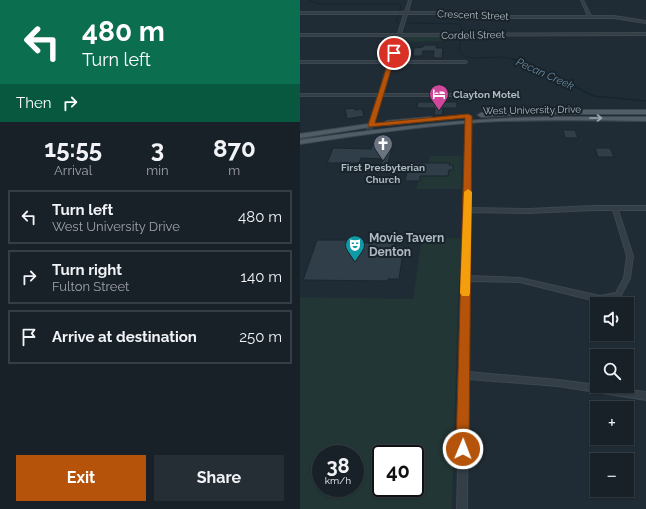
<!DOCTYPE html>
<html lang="en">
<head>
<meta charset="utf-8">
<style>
	body { margin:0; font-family:Raleway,sans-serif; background:#252e34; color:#f1f3f6; height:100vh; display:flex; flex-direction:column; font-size:15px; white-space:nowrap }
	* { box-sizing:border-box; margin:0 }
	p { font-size:13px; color:#9fa3a8 }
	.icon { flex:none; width:22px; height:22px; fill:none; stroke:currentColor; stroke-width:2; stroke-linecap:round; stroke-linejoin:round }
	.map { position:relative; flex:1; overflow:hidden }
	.panel { display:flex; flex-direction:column; background:#182128; width:300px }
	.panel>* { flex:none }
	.guide { background:#0b6e4f; color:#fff; overflow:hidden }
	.controls { position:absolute; left:290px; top:297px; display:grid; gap:8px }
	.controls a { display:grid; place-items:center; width:44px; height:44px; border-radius:0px; background:#182128; box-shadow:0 1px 3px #0004,0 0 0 1px #363e45; font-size:20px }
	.speed { position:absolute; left:12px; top:445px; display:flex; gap:8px; font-size:20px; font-weight:700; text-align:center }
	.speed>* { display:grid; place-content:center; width:52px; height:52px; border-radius:50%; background:#182128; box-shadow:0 1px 3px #0004,0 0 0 1px #363e45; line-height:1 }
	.speed small { font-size:10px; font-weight:400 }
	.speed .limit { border:2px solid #111; border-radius:6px; background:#fff; color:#111 }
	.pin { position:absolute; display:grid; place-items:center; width:34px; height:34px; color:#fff; margin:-17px; border:2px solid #fff; border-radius:50%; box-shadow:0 1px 4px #0007 }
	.me { position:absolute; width:44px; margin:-22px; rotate:1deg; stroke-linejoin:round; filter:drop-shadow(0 0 3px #0008) }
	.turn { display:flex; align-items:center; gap:14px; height:84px; padding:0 16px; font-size:18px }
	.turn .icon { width:52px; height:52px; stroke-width:2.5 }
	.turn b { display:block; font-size:28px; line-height:34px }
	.then { display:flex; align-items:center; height:38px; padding:0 16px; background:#0003; gap:8px; font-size:15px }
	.eta { display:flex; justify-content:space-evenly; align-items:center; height:68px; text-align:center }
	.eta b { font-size:24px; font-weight:700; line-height:28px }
	.action { display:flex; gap:8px; margin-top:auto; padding:8px 16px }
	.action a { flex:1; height:46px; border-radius:0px; background:#b45309; color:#fff; font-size:16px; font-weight:700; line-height:46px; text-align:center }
	.action a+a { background:#252e34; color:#f1f3f6 }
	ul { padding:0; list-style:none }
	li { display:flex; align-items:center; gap:12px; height:54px; margin:0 8px 6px; padding:0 8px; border:2px solid #363e45; border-radius:0px }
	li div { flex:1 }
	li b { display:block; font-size:15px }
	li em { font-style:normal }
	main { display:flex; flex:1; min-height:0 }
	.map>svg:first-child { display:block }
	.green { fill:#223635; fill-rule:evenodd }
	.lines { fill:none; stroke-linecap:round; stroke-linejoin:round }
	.stream-far1 { stroke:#142532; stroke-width:1 }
	.stream { stroke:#142532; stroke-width:1.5 }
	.building { fill:#2f3e49; stroke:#1b252c }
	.minor-casing { stroke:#3d474f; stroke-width:2 }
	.major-casing { stroke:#3d474f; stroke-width:2 }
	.minor { fill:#333e46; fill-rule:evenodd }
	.major { fill:#515d66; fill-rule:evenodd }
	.oneway { stroke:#9ba7b0 }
	.route { fill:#b45309; stroke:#753606 }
	.slow { fill:#f59e0b }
	.labels { text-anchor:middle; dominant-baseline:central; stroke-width:4; stroke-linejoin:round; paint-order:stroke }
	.far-street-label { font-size:10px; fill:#adb9c3; stroke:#19232a }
	.far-poi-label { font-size:10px; font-weight:bold; fill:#adb9c3; stroke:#19232a; text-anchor:start }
	.far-water-label { font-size:11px; font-style:italic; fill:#6789a1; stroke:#19232a }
	.poi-label { font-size:12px; font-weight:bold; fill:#adb9c3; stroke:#19232a; text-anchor:start }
</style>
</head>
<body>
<main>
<section class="panel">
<div class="guide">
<div class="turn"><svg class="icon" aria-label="left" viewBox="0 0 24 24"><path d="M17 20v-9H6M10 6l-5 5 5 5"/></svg><div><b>480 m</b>Turn left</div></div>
<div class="then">Then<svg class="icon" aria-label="right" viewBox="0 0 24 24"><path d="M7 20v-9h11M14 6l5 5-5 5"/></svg></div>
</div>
<div class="eta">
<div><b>15:55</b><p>Arrival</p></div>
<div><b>3</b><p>min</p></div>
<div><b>870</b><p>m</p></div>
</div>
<ul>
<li><svg class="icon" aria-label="left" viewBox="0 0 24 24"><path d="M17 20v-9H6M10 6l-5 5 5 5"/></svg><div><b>Turn left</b><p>West University Drive</p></div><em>480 m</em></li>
<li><svg class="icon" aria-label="right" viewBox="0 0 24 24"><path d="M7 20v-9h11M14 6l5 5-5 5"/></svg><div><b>Turn right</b><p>Fulton Street</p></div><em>140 m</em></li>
<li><svg class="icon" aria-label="arrive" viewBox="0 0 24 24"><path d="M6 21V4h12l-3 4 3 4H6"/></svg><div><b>Arrive at destination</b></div><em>250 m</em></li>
</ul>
<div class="action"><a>Exit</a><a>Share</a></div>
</section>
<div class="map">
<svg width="346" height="509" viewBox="0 0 346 509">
	<rect width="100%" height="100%" fill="#202c35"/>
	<path class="green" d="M 102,36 L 147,36 L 147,41 L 100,42 Z
		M 130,156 L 162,156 L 161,189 L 116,189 L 120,176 L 148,176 L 149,170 L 153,170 L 153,165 L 149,165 L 149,163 L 129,163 Z
		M 162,238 L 158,299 L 152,509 L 0,509 L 0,297 L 113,299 L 122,239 ZM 21,454 L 55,454 L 55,488 L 21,488 ZM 81,454 L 115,454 L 115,488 L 81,488 Z"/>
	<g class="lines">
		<path class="stream-far1" d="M 10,0 L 14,3 L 21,4 L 98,4 L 101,6 L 99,12
			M 98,23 L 96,22 L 99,15
			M 107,23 L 159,24 L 161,25 L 161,33
			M 161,36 L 159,51 L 167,57 L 172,58 L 202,57 L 217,60"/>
		<path class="stream" d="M 213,59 L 220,61 L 294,96 L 346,101"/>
	</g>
	<path class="building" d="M 123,45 L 137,45 L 136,48 L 143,48 L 142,58 L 133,58 L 134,51 L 123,51 L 122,56 L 113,56 L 114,48 L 123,47 Z
		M 118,102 L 157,102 L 157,108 L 143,108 L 142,115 L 134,115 L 135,108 L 117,108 Z
		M 54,108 L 55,110 L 62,109 L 64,116 L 47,119 L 45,109 Z
		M 263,130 L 275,130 L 278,138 L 265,138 Z
		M 79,142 L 93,143 L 88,163 L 150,163 L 149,165 L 153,165 L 153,170 L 149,170 L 148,176 L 120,176 L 120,181 L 105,181 L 107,172 L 81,172 L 82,168 L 80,168 L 83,159 L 61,158 L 59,163 L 27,163 L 33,148 L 71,149 L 73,143 Z
		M 295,148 L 310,148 L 314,157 L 298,157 Z
		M 17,240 L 62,240 L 62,243 L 95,242 L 94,246 L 104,246 L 99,279 L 88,279 L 88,281 L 3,280 Z"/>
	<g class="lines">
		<g class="minor-casing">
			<path id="minor" d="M 109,0 L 111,0 L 108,12 L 166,12 L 195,16 L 288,16 L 281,0 L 283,0 L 291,16 L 314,16 L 346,21 L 346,23 L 314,18 L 195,18 L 166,14 L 107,14 L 101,34 L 346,33 L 346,35 L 100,36 L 93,61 L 165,61 L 167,62 L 165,63 L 92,63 L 83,94 L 164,94 L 166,95 L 164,96 L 82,96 L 71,131 L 69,132 L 67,131 L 78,96 L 0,96 L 0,94 L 79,94 L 88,63 L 0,63 L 0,61 L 89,61 L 97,36 L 0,36 L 0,34 L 98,34 L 104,14 L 0,14 L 0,12 L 105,12 Z
				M 167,115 L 171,116 L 170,208 L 229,209 L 293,206 L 346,206 L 346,210 L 318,210 L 333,256 L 330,278 L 320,297 L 300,302 L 220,282 L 169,281 L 168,372 L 258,380 L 297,385 L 297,386 L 346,392 L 346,400 L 258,386 L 168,379 L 167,509 L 157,509 L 163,280 L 162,278 L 163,276 ZM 293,210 L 313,210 L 327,256 L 324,278 L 316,293 L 300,296 L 220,278 L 169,276 L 170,212 L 229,213 Z"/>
		</g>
		<g class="major-casing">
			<path id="major" d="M 231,110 L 346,110 L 346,114 L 231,114 L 181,117 L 178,115 L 181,113 Z
				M 131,117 L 134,119 L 133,120 L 87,125 L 84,123 L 87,121 Z
				M 253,117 L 346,117 L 346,121 C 291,120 236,119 181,122 C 121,126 60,135 0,144 L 0,140 C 84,128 168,118 253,117 Z
				M 68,124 L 70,125 L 70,127 L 0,138 L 0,134 Z"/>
		</g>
		<use href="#minor" class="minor"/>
		<use href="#major" class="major"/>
	</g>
	<defs><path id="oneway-shaft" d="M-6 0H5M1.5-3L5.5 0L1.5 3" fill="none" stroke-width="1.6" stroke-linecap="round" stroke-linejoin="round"/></defs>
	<use class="oneway" href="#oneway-shaft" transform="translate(296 118)"/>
	<path class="route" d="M 92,51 L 96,53 L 75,123 L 168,114 L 172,116 L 169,449 L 167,454 L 163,456 L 158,454 L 156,449 L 165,118 L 69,127 L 68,125 Z"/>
	<path class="slow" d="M 168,189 L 172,192 L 170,293 L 169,296 L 162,296 L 160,293 L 164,192 Z"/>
	<defs>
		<g id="hotel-pin" transform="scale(1)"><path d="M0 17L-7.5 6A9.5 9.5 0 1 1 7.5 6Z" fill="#d1479c" stroke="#19232a"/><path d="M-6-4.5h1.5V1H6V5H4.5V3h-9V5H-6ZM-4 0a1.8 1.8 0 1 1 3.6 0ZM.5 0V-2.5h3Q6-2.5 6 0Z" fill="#fff"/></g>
		<g id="church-pin" transform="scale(1)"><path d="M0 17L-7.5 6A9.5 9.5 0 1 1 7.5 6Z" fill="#6b7280" stroke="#19232a"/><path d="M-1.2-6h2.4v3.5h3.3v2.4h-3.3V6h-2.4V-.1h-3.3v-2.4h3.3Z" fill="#fff"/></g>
		<g id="theatre-pin" transform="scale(1)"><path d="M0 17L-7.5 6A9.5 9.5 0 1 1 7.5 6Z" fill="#0f9aa8" stroke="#19232a"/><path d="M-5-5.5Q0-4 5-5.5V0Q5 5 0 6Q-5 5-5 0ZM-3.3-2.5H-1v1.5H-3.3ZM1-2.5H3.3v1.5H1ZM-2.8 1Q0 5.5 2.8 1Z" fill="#fff"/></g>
	</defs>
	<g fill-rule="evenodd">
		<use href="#hotel-pin" x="139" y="94"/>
		<use href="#church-pin" x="83" y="144"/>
		<use href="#theatre-pin" x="55" y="245"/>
	</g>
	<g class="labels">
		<g class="far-street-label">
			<text transform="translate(173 15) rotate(2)">Crescent Street</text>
			<text transform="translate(173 35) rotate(-1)">Cordell Street</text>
			<text transform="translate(232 110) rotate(-1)">West University Drive</text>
		</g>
		<g class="far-poi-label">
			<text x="153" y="94">Clayton Motel</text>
			<text x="83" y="167" text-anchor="middle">First Presbyterian<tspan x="83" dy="12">Church</tspan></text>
		</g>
		<g class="far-water-label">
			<text transform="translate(245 74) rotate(24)">Pecan Creek</text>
		</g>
		<g class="poi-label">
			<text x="69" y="238">Movie Tavern<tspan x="69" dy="14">Denton</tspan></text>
		</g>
	</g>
</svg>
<div class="controls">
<a><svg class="icon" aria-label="sound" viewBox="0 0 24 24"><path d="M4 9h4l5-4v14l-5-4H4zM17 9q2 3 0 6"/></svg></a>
<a><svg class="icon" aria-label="search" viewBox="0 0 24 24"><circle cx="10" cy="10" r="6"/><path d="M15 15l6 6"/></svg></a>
<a>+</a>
<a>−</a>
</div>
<div class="speed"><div>38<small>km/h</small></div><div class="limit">40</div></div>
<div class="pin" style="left:94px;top:53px;background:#d93025"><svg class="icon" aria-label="arrive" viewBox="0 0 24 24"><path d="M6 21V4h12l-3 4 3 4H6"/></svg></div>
<svg class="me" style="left:163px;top:449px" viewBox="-20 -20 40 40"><circle r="17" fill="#b45309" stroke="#fff" stroke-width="3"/><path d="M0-11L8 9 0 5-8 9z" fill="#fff"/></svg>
</div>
</main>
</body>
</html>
